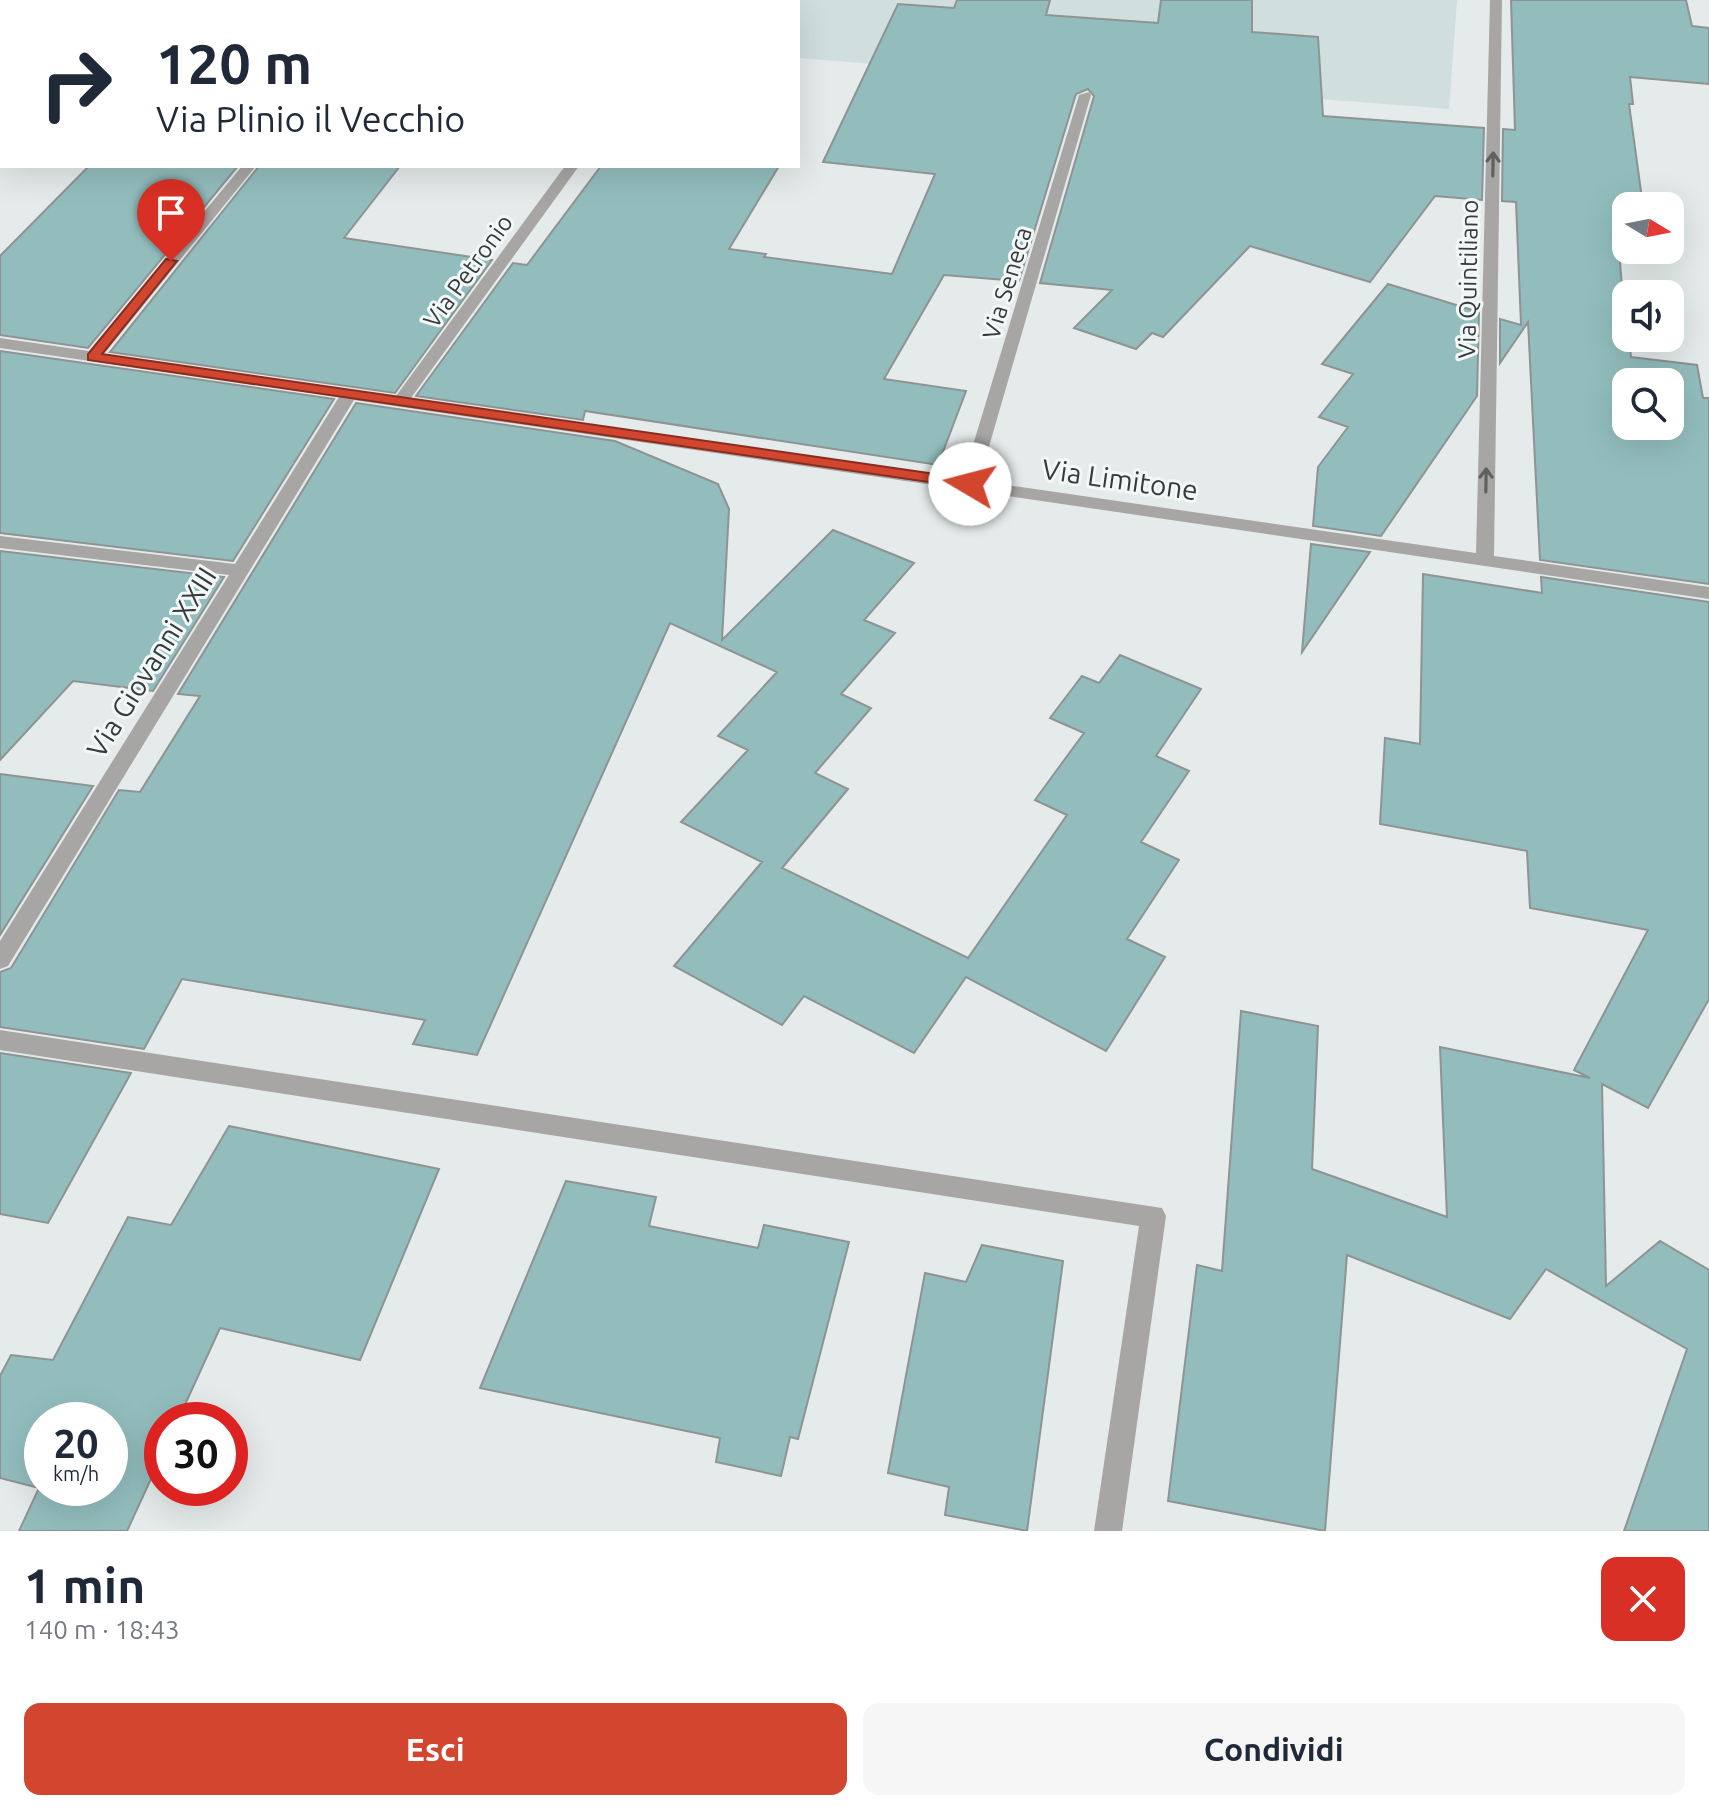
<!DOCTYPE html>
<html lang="it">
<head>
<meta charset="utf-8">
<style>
	body { margin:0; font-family:Ubuntu,sans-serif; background:#f6f6f7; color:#1f2937; height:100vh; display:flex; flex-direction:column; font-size:30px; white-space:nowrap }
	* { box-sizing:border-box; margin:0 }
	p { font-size:26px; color:#747a83 }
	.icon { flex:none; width:44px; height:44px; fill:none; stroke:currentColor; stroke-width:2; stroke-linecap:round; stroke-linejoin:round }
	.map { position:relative; height:1531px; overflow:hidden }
	.details { display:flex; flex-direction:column; background:#fff; flex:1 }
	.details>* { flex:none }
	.hud { position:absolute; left:0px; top:0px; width:800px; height:168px; box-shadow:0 8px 32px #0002; background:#fff; color:#1f2937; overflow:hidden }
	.needle { width:52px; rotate:100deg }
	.tools { position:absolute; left:1612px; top:192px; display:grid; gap:16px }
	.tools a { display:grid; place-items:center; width:72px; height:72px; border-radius:16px; background:#fff; box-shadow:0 8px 32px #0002; font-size:40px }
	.speed { position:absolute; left:24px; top:1402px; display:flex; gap:16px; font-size:40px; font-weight:700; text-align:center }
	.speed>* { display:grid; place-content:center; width:104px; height:104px; border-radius:50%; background:#fff; box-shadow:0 8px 32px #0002; line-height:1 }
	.speed small { font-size:20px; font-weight:400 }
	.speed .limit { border:12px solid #d22; background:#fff; color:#111 }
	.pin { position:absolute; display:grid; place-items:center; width:68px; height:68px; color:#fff; margin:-82px -34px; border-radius:50% 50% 50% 0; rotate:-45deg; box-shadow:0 0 8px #0007 }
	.pin .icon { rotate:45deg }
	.me { position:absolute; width:88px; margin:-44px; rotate:278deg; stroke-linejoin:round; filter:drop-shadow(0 0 6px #0008) }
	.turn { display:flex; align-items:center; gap:28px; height:168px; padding:0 24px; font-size:36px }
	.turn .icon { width:104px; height:104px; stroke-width:2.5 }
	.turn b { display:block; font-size:56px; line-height:68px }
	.round { display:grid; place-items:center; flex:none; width:84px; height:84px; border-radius:16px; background:#f6f6f7 }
	.head { display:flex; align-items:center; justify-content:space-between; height:136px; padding:0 24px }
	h1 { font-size:48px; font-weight:700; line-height:60px }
	.primary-button { display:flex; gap:16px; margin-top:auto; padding:16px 24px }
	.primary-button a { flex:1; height:92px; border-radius:16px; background:#d2462f; color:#fff; font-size:32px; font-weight:700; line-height:92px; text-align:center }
	.primary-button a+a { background:#f6f6f7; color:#1f2937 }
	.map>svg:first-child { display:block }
	.built { fill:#d0dede }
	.building { fill:#93bdbd; stroke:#8e9393; stroke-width:2; fill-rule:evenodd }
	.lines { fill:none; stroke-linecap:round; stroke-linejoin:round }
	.minor { fill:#a8a6a5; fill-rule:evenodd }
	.oneway { stroke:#5f605f }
	.route { fill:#d2462f; stroke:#882e1f; stroke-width:2 }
	.labels { text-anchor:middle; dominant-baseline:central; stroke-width:6; stroke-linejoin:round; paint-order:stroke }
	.far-street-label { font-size:24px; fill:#373a3a; stroke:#f2f8f7 }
	.street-label { font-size:28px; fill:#373a3a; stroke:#f2f8f7 }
</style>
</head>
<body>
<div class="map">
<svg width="1709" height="1531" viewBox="0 0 1709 1531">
	<rect width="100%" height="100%" fill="#e5eaea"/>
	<path class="built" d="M 333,0 L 1457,0 L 1449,109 L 798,58 L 798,2 L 332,2 Z"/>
	<path class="building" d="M 957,0 L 1050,0 L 1046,15 L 1158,23 L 1161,0 L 1252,0 L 1252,32 L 1318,37 L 1323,116 L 1484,128 L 1482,200 L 1435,196 L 1370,282 L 1250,246 L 1163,337 L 1152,333 L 1136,349 L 1074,328 L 1112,290 L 1040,283 L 1094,96 L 1088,89 L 1076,94 L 1019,281 L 944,275 L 884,379 L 966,391 L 938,465 L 585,411 L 583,420 L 416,396 L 513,263 L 527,265 L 601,166 L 779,166 L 729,249 L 766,254 L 764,257 L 892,274 L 935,174 L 823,162 L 898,4 L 954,8 Z
		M 1511,0 L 1686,0 L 1692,26 L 1709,28 L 1709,84 L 1630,77 L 1633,104 L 1629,104 L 1643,206 L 1626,206 L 1626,237 L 1618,236 L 1626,338 L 1629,338 L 1631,357 L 1697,365 L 1703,398 L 1709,398 L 1709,584 L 1540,560 L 1528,322 L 1500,363 L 1500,319 L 1521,325 L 1516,202 L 1502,201 L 1503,129 L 1515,130 ZM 1626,382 L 1670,382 L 1670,426 L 1626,426 Z
		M 89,166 L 238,166 L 88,348 L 0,335 L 0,256 Z
		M 259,166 L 400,166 L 344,238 L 492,260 L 395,393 L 110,352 Z
		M 1388,284 L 1479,312 L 1477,396 L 1381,536 L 1313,526 L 1318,467 L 1348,427 L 1319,417 L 1353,374 L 1322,364 Z
		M 0,351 L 334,399 L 233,561 L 0,533 Z
		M 356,403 L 615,441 L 718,484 L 729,509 L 722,640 L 833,530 L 914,563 L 864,620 L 895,633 L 841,694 L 871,708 L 815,773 L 848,789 L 782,868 L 968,958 L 1067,815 L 1035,800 L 1084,733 L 1050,718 L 1082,676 L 1099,683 L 1120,655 L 1201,689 L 1156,756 L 1189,771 L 1141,842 L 1179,860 L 1127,939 L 1165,957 L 1106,1051 L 966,977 L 914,1053 L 804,996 L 782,1025 L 674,966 L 762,862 L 681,822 L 748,750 L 718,736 L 777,672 L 670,623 L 477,1055 L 413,1044 L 425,1020 L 182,979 L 144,1049 L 0,1027 L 0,972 L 11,968 L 119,790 L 140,792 L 200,696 L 178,694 Z
		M 1311,544 L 1370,552 L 1302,652 Z
		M 0,551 L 224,577 L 153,691 L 73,681 L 0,760 Z
		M 1423,574 L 1542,593 L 1541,577 L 1709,602 L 1709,999 L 1648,1108 L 1602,1084 L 1606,1286 L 1660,1241 L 1709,1270 L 1709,1531 L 1624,1531 L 1687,1349 L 1546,1269 L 1510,1319 L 1347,1255 L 1325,1531 L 1168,1501 L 1197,1265 L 1222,1271 L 1241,1011 L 1318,1026 L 1312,1169 L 1447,1217 L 1440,1047 L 1590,1078 L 1574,1070 L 1648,930 L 1530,908 L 1527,851 L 1380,824 L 1385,738 L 1420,744 Z
		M 0,774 L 93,786 L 0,935 Z
		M 0,1053 L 131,1073 L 48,1223 L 0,1214 Z
		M 229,1126 L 439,1169 L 360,1360 L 220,1328 L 178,1420 L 162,1420 L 162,1455 L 127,1531 L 19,1531 L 39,1488 L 0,1478 L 0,1376 L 11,1355 L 53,1360 L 128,1217 L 171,1225 ZM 42,1420 L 110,1420 L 110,1488 L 42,1488 Z
		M 566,1181 L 656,1197 L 649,1226 L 758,1248 L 764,1225 L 849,1242 L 798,1439 L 790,1437 L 781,1476 L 716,1462 L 720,1438 L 480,1388 Z
		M 982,1245 L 1063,1261 L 1027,1531 L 945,1515 L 949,1487 L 888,1473 L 925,1273 L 966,1282 Z"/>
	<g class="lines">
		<path class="minor" d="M 1490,0 L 1502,0 L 1494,556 L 1709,587 L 1709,599 L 354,400 L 8,966 L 0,969 L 0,941 L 229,575 L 0,548 L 0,536 L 235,564 L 339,397 L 0,348 L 0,338 L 89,351 L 242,166 L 256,166 L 104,354 L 396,396 L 565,166 L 579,166 L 411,398 L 963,478 L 1079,95 L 1089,92 L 1091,95 L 979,481 L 1476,553 Z
			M 0,1030 L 1162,1208 L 1166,1216 L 1122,1531 L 1094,1531 L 1139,1226 L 0,1050 Z"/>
	</g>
	<defs><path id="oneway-shaft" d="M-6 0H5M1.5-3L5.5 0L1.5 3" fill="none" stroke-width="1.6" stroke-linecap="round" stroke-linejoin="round" transform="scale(2)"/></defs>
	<g class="oneway">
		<use href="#oneway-shaft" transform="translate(1493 164) rotate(-89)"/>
		<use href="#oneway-shaft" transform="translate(1486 480) rotate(-89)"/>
	</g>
	<path class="route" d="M 166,259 L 177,261 L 102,354 L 970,479 L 978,484 L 970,488 L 88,360 L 88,354 Z"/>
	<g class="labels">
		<g class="far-street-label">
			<text transform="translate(468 271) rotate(-54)">Via Petronio</text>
			<text transform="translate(1468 279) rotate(-89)">Via Quintiliano</text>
			<text transform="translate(1007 283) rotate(-73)">Via Seneca</text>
		</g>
		<g class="street-label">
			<text transform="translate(1120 479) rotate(8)">Via Limitone</text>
			<text transform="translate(151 662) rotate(-58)">Via Giovanni XXIII</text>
		</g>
	</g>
</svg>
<div class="tools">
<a><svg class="needle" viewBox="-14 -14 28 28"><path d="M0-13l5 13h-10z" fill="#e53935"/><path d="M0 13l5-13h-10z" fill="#747a83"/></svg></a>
<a><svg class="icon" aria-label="sound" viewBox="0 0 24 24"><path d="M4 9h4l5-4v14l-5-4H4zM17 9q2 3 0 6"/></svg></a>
<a><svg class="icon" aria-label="search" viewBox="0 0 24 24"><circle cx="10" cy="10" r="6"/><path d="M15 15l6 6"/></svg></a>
</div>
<div class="speed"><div>20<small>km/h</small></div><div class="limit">30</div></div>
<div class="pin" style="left:171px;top:261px;background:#d93025"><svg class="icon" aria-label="arrive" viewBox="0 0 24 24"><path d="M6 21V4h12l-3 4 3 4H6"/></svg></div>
<svg class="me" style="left:970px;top:484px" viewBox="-20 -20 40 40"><circle r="19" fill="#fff"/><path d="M0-13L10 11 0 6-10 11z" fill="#d2462f"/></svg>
<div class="hud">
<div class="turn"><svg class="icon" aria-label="right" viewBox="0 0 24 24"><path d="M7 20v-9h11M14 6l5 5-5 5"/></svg><div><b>120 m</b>Via Plinio il Vecchio</div></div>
</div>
</div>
<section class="details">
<div class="head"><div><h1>1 min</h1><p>140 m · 18:43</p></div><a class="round" style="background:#d93025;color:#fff"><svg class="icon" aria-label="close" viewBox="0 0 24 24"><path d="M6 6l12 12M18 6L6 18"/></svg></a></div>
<div class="primary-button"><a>Esci</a><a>Condividi</a></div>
</section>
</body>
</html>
